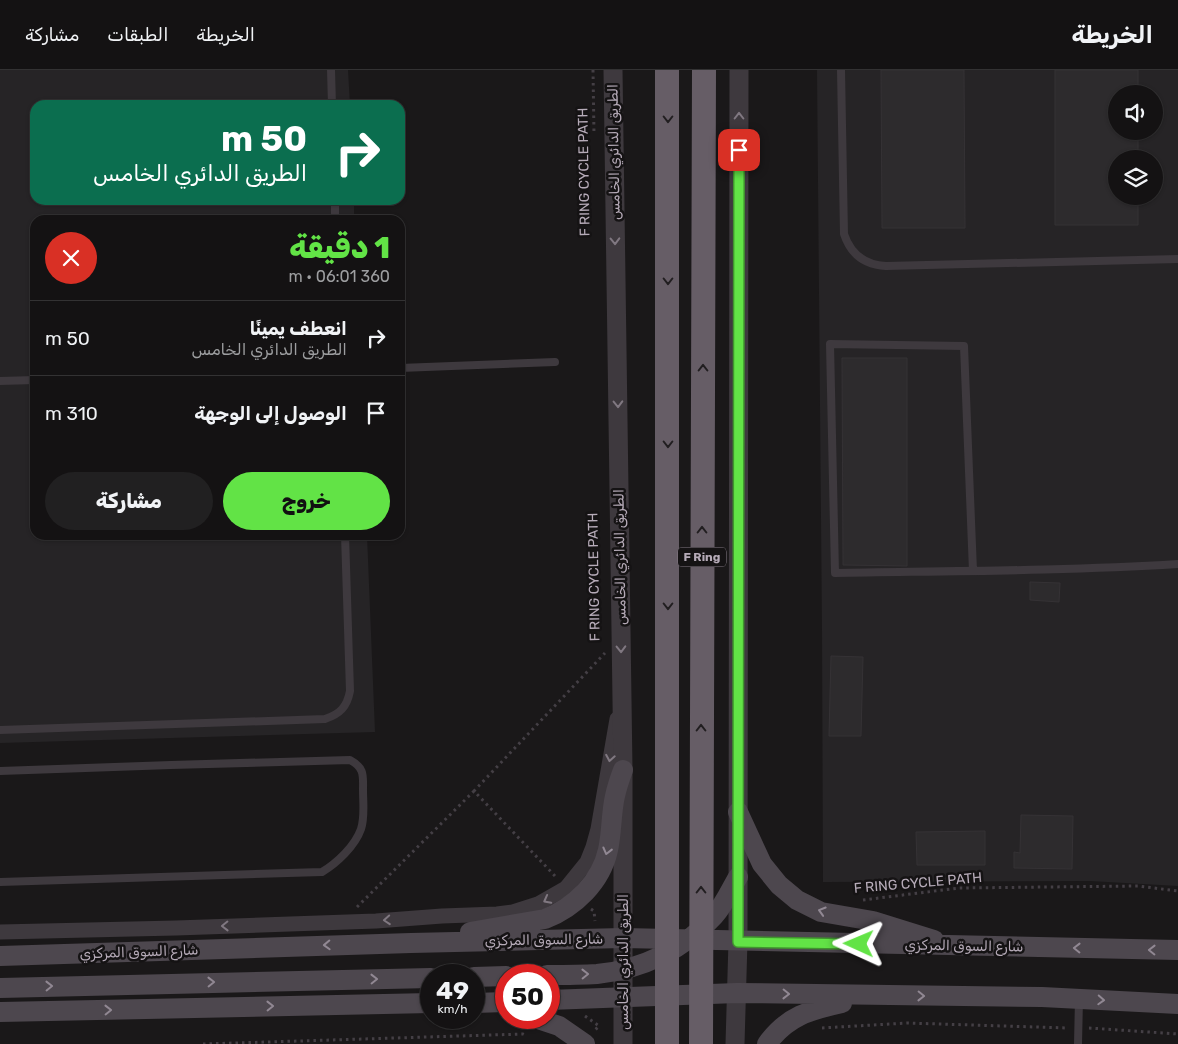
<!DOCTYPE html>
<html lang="ar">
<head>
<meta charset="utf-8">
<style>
	body { margin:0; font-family:Rubik,Cairo,sans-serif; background:#212021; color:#f1f3f6; direction:rtl; height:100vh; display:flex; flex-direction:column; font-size:19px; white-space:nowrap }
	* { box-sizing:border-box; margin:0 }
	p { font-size:16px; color:#9d9ea0 }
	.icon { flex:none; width:28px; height:28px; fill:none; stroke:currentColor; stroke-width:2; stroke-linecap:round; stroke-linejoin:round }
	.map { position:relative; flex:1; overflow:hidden; direction:ltr }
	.side { position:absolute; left:30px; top:145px; width:375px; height:325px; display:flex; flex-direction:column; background:#141213; border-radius:15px; box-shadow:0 1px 4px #0004,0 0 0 1px #333233; direction:rtl }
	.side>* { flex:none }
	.hud { position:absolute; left:30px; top:30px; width:375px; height:105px; border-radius:15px; box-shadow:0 1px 4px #0004,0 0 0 1px #333233; direction:rtl; background:#0b6e4f; color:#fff; overflow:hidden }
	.fabs { position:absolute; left:1108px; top:15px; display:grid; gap:10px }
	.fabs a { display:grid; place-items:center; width:55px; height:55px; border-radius:50%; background:#141213; box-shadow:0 1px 4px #0004,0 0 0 1px #333233; font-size:25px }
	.speed { position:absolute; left:420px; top:894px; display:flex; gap:10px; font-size:25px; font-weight:700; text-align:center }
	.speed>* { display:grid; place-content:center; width:65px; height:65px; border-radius:50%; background:#141213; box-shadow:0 1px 4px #0004,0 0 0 1px #333233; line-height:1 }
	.speed small { font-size:12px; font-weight:400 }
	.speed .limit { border:8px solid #d22; background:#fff; color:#111 }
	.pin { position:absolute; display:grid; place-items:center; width:42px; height:42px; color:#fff; margin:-21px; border-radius:10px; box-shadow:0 2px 8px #0006 }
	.me { position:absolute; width:55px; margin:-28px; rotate:271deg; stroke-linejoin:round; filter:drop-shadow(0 0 4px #0008) }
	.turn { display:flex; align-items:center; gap:18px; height:105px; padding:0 15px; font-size:22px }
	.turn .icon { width:65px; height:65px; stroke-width:2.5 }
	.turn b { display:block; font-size:35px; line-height:42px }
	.round { display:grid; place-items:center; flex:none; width:52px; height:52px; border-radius:26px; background:#212021 }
	.head { display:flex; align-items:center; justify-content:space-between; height:85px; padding:0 15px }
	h1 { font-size:30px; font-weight:800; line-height:38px; color:#62e346 }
	.cta { display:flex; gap:10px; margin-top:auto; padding:10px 15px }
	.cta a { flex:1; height:58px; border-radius:30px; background:#62e346; color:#111; font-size:20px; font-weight:800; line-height:58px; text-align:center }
	.cta a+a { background:#212021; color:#f1f3f6 }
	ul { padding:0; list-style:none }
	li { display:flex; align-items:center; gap:15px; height:75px; padding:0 15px; border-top:1px solid #333233 }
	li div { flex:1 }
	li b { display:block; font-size:19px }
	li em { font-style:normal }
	header { display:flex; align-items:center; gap:30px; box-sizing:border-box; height:70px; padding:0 25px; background:#141213; border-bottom:1px solid #333233 }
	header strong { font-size:24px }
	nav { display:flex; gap:28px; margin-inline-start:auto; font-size:18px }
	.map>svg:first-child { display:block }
	.built { fill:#262426; fill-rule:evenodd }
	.building { fill:#2d2b2d; stroke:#353235 }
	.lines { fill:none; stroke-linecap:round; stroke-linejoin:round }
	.path { stroke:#443f45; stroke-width:3; stroke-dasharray:2.5 4; stroke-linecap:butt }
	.service { stroke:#3e393e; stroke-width:8 }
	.minor { stroke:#3e393e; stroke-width:15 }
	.tertiary { stroke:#3e393e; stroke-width:19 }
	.secondary { stroke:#4d474e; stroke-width:20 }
	.trunk-bridge { stroke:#665d66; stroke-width:24 }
	.oneway { stroke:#807881 }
	.oneway2 { stroke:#211e20 }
	.oneway3 { stroke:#918893 }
	.route-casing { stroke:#40942e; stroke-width:12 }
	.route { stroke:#62e346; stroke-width:9 }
	.labels { text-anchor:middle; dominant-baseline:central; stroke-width:5; stroke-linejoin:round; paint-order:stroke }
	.shield { fill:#151314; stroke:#867d87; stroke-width:1 }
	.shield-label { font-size:12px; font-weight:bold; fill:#b6abb8 }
	.street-label { font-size:14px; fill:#b6abb8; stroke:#151314 }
</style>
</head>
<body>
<header>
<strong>الخريطة</strong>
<nav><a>الخريطة</a><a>الطبقات</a><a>مشاركة</a></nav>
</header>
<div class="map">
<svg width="1178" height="974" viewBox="0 0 1178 974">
	<rect width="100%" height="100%" fill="#1a1819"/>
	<path class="built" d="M 0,0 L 348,0 L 350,35 L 35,35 L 35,130 L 354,130 L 354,150 L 35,150 L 35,465 L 367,465 L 375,662 L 0,673 Z
		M 817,0 L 1178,0 L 1178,816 L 1090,811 L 823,812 L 822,560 ZM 1116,24 L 1154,24 L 1154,61 L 1116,61 ZM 1116,89 L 1154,89 L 1154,126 L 1116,126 Z"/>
	<path class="building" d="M 881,0 L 964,0 L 965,158 L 882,158 Z
		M 1055,0 L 1138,0 L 1138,24 L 1116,24 L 1116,61 L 1138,61 L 1138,89 L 1116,89 L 1116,126 L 1138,126 L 1138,155 L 1055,155 Z
		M 842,288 L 907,288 L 907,496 L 843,495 Z
		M 1030,512 L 1060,513 L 1059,532 L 1030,530 Z
		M 831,586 L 863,587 L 861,666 L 829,666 Z
		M 1021,745 L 1073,746 L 1072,799 L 1014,798 L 1014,782 L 1020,783 Z
		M 985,761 L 985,795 L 917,795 L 916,762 Z"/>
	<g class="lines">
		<path class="path" d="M 593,0 L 594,65
			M 555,806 L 474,721 L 605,583
			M 863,830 L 959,818 L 1138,816 L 1178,821
			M 357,837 L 474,721
			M 591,839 L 594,841 L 595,851
			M 585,946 L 599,956 L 594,961
			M 822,958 L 907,953 L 1068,958
			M 1089,958 L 1178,964
			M 203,974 L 523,964 L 527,966"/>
		<path class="service" d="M 331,0 L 332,35
			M 841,0 L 844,164 C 851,185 865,195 886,196 L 1178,189
			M 335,130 L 335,150
			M 400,298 L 555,292
			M 0,311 L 35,310
			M 973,501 L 964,276 L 830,274 L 835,503 C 949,501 1064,501 1178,494
			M 0,660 L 325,649 C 340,644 347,637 350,621 L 345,465
			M 0,701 L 171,695 L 350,690 C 365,698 363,706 363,720 C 363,733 365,747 361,759 C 355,776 337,793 322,802 L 0,812
			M 1078,974 L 1079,929"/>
		<path class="minor" d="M 0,862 L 176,858 L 376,851 L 442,846 L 497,844 L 513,842 L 538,834 L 566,818 L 587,792 L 593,777 L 598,759 L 617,649"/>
		<path class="tertiary" d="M 613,0 L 623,700 L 623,974
			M 735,974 L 738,871 L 739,0"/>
		<path class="secondary" d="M 738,742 L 762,794 L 779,815 L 797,830 L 821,842 L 873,851 L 934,870
			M 470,862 L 545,849 C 575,837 601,812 608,780 C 612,762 611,743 615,726 C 617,717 620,708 623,700
			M 0,886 L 411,873 L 623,868 L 1178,880
			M 547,905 C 563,905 580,905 597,904 C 641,900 685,879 714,846 C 724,835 731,819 738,807
			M 474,907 L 506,906
			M 0,918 L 431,908
			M 549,930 L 737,923 L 1042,927 L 1178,934
			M 474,933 L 506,932
			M 0,942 L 431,933
			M 535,948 L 559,956 L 585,974
			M 767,974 C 787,946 810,940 842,933"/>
		<path class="trunk-bridge" d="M 667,974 L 667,0
			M 701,974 L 704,0"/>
	</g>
	<defs><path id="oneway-chevron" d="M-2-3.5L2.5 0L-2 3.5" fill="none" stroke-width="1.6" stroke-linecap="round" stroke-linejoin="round" transform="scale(1.25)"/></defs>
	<g class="oneway">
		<use href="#oneway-chevron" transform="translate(739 46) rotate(-90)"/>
		<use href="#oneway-chevron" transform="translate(615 171) rotate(89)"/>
		<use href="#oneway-chevron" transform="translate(618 334) rotate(89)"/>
		<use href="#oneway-chevron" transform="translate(621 579) rotate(89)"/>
		<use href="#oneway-chevron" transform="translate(610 688) rotate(100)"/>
		<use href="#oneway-chevron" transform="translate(547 830) rotate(152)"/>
		<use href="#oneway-chevron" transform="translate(387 850) rotate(176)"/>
		<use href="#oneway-chevron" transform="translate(225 856) rotate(179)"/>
	</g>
	<g class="oneway2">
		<use href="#oneway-chevron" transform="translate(668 49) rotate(90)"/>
		<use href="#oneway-chevron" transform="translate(668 211) rotate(90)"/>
		<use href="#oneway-chevron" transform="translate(703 298) rotate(-90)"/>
		<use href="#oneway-chevron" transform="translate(668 374) rotate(90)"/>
		<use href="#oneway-chevron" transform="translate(702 460) rotate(-90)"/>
		<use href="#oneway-chevron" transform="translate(668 536) rotate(90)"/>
		<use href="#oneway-chevron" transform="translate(701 658) rotate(-90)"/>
		<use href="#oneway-chevron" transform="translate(701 820) rotate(-90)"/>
	</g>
	<g class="oneway3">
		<use href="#oneway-chevron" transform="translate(607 781) rotate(104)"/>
		<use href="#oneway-chevron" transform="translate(822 841) rotate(-163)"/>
		<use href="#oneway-chevron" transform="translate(327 875) rotate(178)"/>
		<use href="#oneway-chevron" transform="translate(1077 878) rotate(-179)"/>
		<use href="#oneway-chevron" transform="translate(1152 880) rotate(-179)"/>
		<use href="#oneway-chevron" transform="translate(585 904) rotate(-1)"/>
		<use href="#oneway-chevron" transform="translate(374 909) rotate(-1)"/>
		<use href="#oneway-chevron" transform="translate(211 912) rotate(-1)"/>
		<use href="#oneway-chevron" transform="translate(49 916) rotate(-1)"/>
		<use href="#oneway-chevron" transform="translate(786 924) rotate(1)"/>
		<use href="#oneway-chevron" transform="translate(921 926) rotate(1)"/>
		<use href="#oneway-chevron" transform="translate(1101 930) rotate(3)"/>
		<use href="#oneway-chevron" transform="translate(270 936) rotate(-1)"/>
		<use href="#oneway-chevron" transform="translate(108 940) rotate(-1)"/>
	</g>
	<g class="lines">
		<g class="route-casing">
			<path id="route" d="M 739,80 L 738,872 L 859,874"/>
		</g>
		<use href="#route" class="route"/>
	</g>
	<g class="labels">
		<rect class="shield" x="678" y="477.5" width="48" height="19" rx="4"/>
		<g class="shield-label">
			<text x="702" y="487">F Ring</text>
		</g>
		<g class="street-label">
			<text transform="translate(614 82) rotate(-91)">الطريق الدائري الخامس</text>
			<text transform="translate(584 102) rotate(-91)">F RING CYCLE PATH</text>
			<text transform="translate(620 487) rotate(-91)">الطريق الدائري الخامس</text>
			<text transform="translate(594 507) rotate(-91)">F RING CYCLE PATH</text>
			<text transform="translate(918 813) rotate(-5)">F RING CYCLE PATH</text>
			<text transform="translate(544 870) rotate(-1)">شارع السوق المركزي</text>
			<text transform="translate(964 876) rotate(1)">شارع السوق المركزي</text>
			<text transform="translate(139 882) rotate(-2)">شارع السوق المركزي</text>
			<text transform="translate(623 892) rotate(-90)">الطريق الدائري الخامس</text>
		</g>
	</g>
</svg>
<div class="fabs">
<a><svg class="icon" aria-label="sound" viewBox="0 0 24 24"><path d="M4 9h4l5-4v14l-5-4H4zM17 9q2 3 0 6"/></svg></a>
<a><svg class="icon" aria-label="layers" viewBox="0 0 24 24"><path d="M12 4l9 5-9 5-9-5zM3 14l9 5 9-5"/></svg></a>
</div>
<div class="speed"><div>49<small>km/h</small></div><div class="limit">50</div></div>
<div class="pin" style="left:739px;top:80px;background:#d93025"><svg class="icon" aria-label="arrive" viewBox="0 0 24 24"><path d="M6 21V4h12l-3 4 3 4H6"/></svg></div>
<svg class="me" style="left:859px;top:874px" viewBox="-20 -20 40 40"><path d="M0-17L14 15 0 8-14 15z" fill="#62e346" stroke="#fff" stroke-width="4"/></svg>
<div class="hud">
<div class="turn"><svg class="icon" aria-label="right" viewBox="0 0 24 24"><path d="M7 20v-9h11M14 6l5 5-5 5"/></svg><div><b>50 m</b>الطريق الدائري الخامس</div></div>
</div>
<section class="side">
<div class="head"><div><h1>1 دقيقة</h1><p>360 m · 06:01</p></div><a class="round" style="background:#d93025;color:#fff"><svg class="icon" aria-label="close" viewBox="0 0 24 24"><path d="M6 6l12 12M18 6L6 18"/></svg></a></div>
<ul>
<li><svg class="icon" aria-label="right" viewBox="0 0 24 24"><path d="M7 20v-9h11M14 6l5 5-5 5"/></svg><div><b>انعطف يمينًا</b><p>الطريق الدائري الخامس</p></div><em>50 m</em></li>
<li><svg class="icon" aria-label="arrive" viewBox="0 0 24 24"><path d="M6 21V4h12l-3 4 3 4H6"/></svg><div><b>الوصول إلى الوجهة</b></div><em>310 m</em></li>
</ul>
<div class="cta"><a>خروج</a><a>مشاركة</a></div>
</section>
</div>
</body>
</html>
